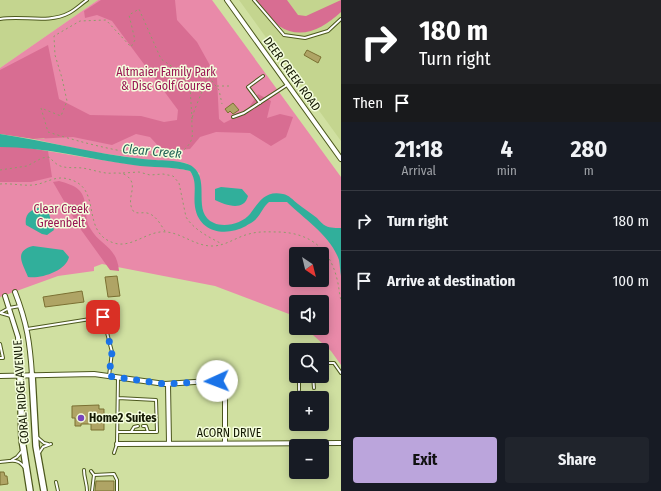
<!DOCTYPE html>
<html lang="en">
<head>
<meta charset="utf-8">
<style>
	body { margin:0; font-family:"Fira Sans Condensed",sans-serif; background:#20242c; color:#f1f3f6; height:100vh; display:flex; flex-direction:column; font-size:15px; white-space:nowrap }
	* { box-sizing:border-box; margin:0 }
	p { font-size:13px; color:#9ea1a6 }
	.icon { flex:none; width:22px; height:22px; fill:none; stroke:currentColor; stroke-width:2; stroke-linecap:round; stroke-linejoin:round }
	.map { position:relative; flex:1; overflow:hidden }
	.panel { display:flex; flex-direction:column; background:#171b24; width:320px }
	.panel>* { flex:none }
	.hud { background:#202124; color:#fff; overflow:hidden }
	.needle { width:26px; rotate:145deg }
	.controls { position:absolute; left:289px; top:247px; display:grid; gap:8px }
	.controls a { display:grid; place-items:center; width:40px; height:40px; border-radius:4px; background:#171b24; box-shadow:0 2px 10px #0003; font-size:20px }
	.pin { position:absolute; display:grid; place-items:center; width:34px; height:34px; color:#fff; margin:-17px; border-radius:8px; box-shadow:0 2px 6px #0006 }
	.me { position:absolute; width:44px; margin:-22px; rotate:268deg; stroke-linejoin:round; filter:drop-shadow(0 0 3px #0008) }
	.turn { display:flex; align-items:center; gap:14px; height:84px; padding:0 12px; font-size:18px }
	.turn .icon { width:52px; height:52px; stroke-width:2.5 }
	.turn b { display:block; font-size:28px; line-height:34px }
	.then { display:flex; align-items:center; height:38px; padding:0 12px; background:#0003; gap:8px; font-size:15px }
	.eta { display:flex; justify-content:space-evenly; align-items:center; height:68px; text-align:center }
	.eta b { font-size:24px; font-weight:700; line-height:28px }
	.cta { display:flex; gap:8px; margin-top:auto; padding:8px 12px }
	.cta a { flex:1; height:46px; border-radius:4px; background:#bba5dc; color:#111; font-size:16px; font-weight:700; line-height:46px; text-align:center }
	.cta a+a { background:#20242c; color:#f1f3f6 }
	ul { padding:0; list-style:none }
	li { display:flex; align-items:center; gap:12px; height:60px; padding:0 12px; border-top:1px solid #363941 }
	li div { flex:1 }
	li b { display:block; font-size:15px }
	li em { font-style:normal }
	main { display:flex; flex:1; min-height:0 }
	.map>svg:first-child { display:block }
	.built { fill:#c4d58f }
	.green { fill:#e98aa9; fill-rule:evenodd }
	.forest { fill:#d86d92 }
	.water { fill:#31af9b }
	.building { fill:#afa465; stroke:#7b7032 }
	.lines { fill:none; stroke-linecap:round; stroke-linejoin:round }
	.lane-casing { stroke:#4c581d; stroke-width:4 }
	.street-casing { stroke:#4c581d; stroke-width:6 }
	.secondary-casing { stroke:#4c581d; stroke-width:8 }
	.path { stroke:#8f9c6b; stroke-width:1; stroke-dasharray:2 3; stroke-linecap:butt }
	.lane { stroke:#fff; stroke-width:2 }
	.street { stroke:#fff; stroke-width:4 }
	.secondary { stroke:#fff; stroke-width:5.5 }
	.route { stroke:#1a73e8; stroke-width:7; stroke-dasharray:0 12.6 }
	.poi-dot { fill:#7845bd; stroke:#f4fddd; stroke-width:1.5 }
	.labels { text-anchor:middle; dominant-baseline:central; stroke-width:3; stroke-linejoin:round; paint-order:stroke }
	.park-label { font-size:12px; fill:#991553; stroke:#f4fddd }
	.street-label { font-size:12px; fill:#131802; stroke:#f4fddd }
	.poi-label { font-size:12px; font-weight:bold; fill:#131802; stroke:#f4fddd; text-anchor:start }
	.water-label { font-size:13px; font-style:italic; fill:#206156; stroke:#f4fddd }
</style>
</head>
<body>
<main>
<div class="map">
<svg width="341" height="491" viewBox="0 0 341 491">
	<rect width="100%" height="100%" fill="#d0e0a1"/>
	<path class="built" d="M 0,0 L 98,0 L 0,68 Z
		M 239,0 L 341,0 L 341,141 Z"/>
	<path class="green" d="M 98,0 L 212,0 L 341,177 L 341,365 L 331,351 L 305,328 L 322,328 L 322,302 L 296,302 L 296,320 L 289,314 L 215,286 L 102,264 L 94,267 L 94,271 L 58,276 L 0,297 L 0,148 L 48,153 L 48,151 C 77,156 106,161 136,165 C 154,167 173,166 190,171 L 194,177 L 200,174 L 186,163 L 141,159 L 87,151 L 33,139 L 45,139 L 0,95 L 0,68 ZM 296,254 L 322,254 L 322,280 L 296,280 Z"/>
	<path class="forest" d="M 101,0 L 175,0 L 177,20 L 197,42 L 217,78 L 219,119 L 224,123 L 246,112 L 258,94 L 271,101 L 267,118 L 280,114 L 293,117 L 286,137 L 271,146 L 250,133 L 216,132 L 200,137 L 190,149 L 163,151 L 150,137 L 136,134 L 112,145 L 73,137 L 33,139 L 0,134 L 0,70 L 48,45 L 59,99 L 90,115 L 141,116 L 164,122 L 177,120 L 178,110 L 112,21 L 97,15 L 85,18 L 84,11 Z
		M 256,0 L 287,0 L 298,15 L 306,16 L 341,0 L 341,12 C 324,28 301,41 279,26 C 270,19 263,9 256,0 Z
		M 0,147 L 22,147 L 48,151 L 52,177 L 31,182 L 0,182 Z
		M 59,181 C 66,183 74,185 79,190 C 89,200 83,217 90,228 C 100,246 117,246 119,271 L 110,270 L 79,227 L 53,182 Z"/>
	<path class="water" d="M 0,134 C 48,141 95,154 143,159 C 156,161 184,159 193,167 C 211,181 191,213 214,223 C 225,228 243,223 250,214 C 259,202 265,190 283,194 C 289,195 293,200 298,204 C 304,209 311,213 317,218 C 320,221 323,225 326,226 C 330,228 337,228 341,228 L 341,276 C 340,271 340,265 339,260 C 331,236 304,219 287,202 L 269,202 C 263,207 261,214 256,219 C 254,222 248,224 246,226 C 226,237 199,233 195,207 C 193,194 198,182 190,171 C 172,166 152,168 133,165 C 89,159 45,147 0,147 Z
		M 221,187 L 242,189 L 248,196 C 244,212 225,205 215,200 L 215,189 Z
		M 42,207 L 49,214 L 54,230 L 47,235 L 42,234 L 26,225 C 24,214 31,209 42,207 Z
		M 33,246 L 63,250 L 69,257 C 66,271 41,279 28,277 C 23,264 13,251 33,246 Z"/>
	<path class="building" d="M 307,50 L 321,57 L 318,63 L 304,55 Z
		M 233,103 L 239,110 L 233,114 L 230,111 L 228,113 L 225,109 Z
		M 117,276 L 120,296 L 108,297 L 105,277 Z
		M 82,291 L 84,302 L 45,307 L 43,297 Z
		M 99,405 L 99,409 L 104,409 L 104,430 L 91,430 L 91,424 L 81,424 L 81,426 L 75,426 L 75,418 L 72,418 L 72,406 Z
		M 0,472 L 4,472 L 5,476 L 7,476 L 8,484 L 0,485 Z
		M 96,481 L 114,481 L 114,491 L 95,491 Z"/>
	<g class="lines">
		<g class="lane-casing">
			<path id="lane" d="M 254,0 L 284,35 L 305,38 L 328,31 L 341,19
				M 0,19 C 23,15 48,24 69,13 C 75,10 81,4 87,0
				M 260,103 L 248,87 L 263,76
				M 233,117 L 244,113 L 287,85
				M 0,313 L 9,308 L 20,306
				M 0,313 L 11,316
				M 27,329 L 103,317 L 112,352 L 109,376
				M 0,344 L 3,358 L 0,358
				M 322,363 L 334,363 L 341,373
				M 313,376 L 314,388
				M 299,390 L 299,376
				M 143,426 L 146,426 L 148,432
				M 118,432 L 157,432 L 156,400 L 118,398
				M 131,432 L 134,427 L 138,426
				M 37,437 L 44,443 L 48,444
				M 39,453 L 43,447 L 51,444
				M 114,453 L 117,444 L 118,378
				M 12,460 L 17,457 L 22,451
				M 0,462 C 10,461 18,458 24,467
				M 84,470 C 84,478 87,483 87,491
				M 91,471 L 94,475 L 92,491
				M 94,475 L 114,474 L 117,480 L 117,491
				M 56,482 L 58,491"/>
		</g>
		<g class="street-casing">
			<path id="street" d="M 227,0 L 341,159
				M 15,292 C 27,323 30,343 32,375
				M 5,296 L 18,337 L 20,376
				M 0,376 L 94,374 L 165,384 L 209,381 L 225,381 L 225,443
				M 168,384 L 169,443
				M 117,444 L 341,443"/>
		</g>
		<g class="secondary-casing">
			<path id="secondary" d="M 32,375 L 36,446 L 44,491
				M 20,376 L 22,440 L 30,491"/>
		</g>
		<path class="path" d="M 217,86 L 230,86
			M 192,119 L 190,87 L 177,70 L 161,59 L 139,9 L 129,15 L 135,40 L 131,47 L 106,20 L 80,21 L 54,36 L 55,55 L 62,78 L 67,101 L 61,116 L 41,108 L 48,132 C 73,140 167,168 186,148 C 196,137 191,132 192,119 C 193,111 205,86 208,76 L 219,90 L 222,104
			M 0,170 L 27,166 L 42,158 L 49,157 C 52,160 55,163 58,165 C 66,169 74,167 82,168 C 90,169 98,172 106,173 C 113,174 121,171 127,176 C 140,186 124,199 134,212 C 139,214 143,212 147,213 C 156,215 160,224 165,231
			M 123,173 L 139,172 L 150,175 L 163,174 L 173,176 L 179,183 L 186,217 C 194,230 209,237 222,244
			M 0,184 C 11,183 22,186 33,185 C 45,184 55,175 68,179 C 104,187 79,232 114,243 C 130,248 144,234 160,232 C 179,230 193,246 212,246 C 226,246 236,237 249,234 C 259,231 269,232 279,232 C 310,233 330,249 337,279 C 339,286 339,293 341,300"/>
		<use href="#lane" class="lane"/>
		<use href="#street" class="street"/>
		<use href="#secondary" class="secondary"/>
	</g>
	<g class="lines">
		<path class="route" d="M 103,317 L 112,352 L 109,376 L 165,384 L 217,381"/>
	</g>
	<circle class="poi-dot" cx="81" cy="418" r="4"/>
	<g class="labels">
		<g class="park-label">
			<text x="166" y="72">Altmaier Family Park<tspan x="166" dy="14">&amp; Disc Golf Course</tspan></text>
			<text x="61" y="209">Clear Creek<tspan x="61" dy="14">Greenbelt</tspan></text>
		</g>
		<g class="street-label">
			<text transform="translate(292 74) rotate(54)">DEER CREEK ROAD</text>
			<text transform="translate(21 392) rotate(-94)">CORAL RIDGE AVENUE</text>
			<text x="229" y="433">ACORN DRIVE</text>
		</g>
		<g class="poi-label">
			<text x="89" y="418">Home2 Suites</text>
		</g>
		<g class="water-label">
			<text transform="translate(152 151) rotate(5)">Clear Creek</text>
		</g>
	</g>
</svg>
<div class="controls">
<a><svg class="needle" viewBox="-14 -14 28 28"><path d="M0-13l5 13h-10z" fill="#e53935"/><path d="M0 13l5-13h-10z" fill="#9ea1a6"/></svg></a>
<a><svg class="icon" aria-label="sound" viewBox="0 0 24 24"><path d="M4 9h4l5-4v14l-5-4H4zM17 9q2 3 0 6"/></svg></a>
<a><svg class="icon" aria-label="search" viewBox="0 0 24 24"><circle cx="10" cy="10" r="6"/><path d="M15 15l6 6"/></svg></a>
<a>+</a>
<a>−</a>
</div>
<div class="pin" style="left:103px;top:317px;background:#d93025"><svg class="icon" aria-label="arrive" viewBox="0 0 24 24"><path d="M6 21V4h12l-3 4 3 4H6"/></svg></div>
<svg class="me" style="left:217px;top:381px" viewBox="-20 -20 40 40"><circle r="19" fill="#fff"/><path d="M0-13L10 11 0 6-10 11z" fill="#1a73e8"/></svg>
</div>
<section class="panel">
<div class="hud">
<div class="turn"><svg class="icon" aria-label="right" viewBox="0 0 24 24"><path d="M7 20v-9h11M14 6l5 5-5 5"/></svg><div><b>180 m</b>Turn right</div></div>
<div class="then">Then<svg class="icon" aria-label="arrive" viewBox="0 0 24 24"><path d="M6 21V4h12l-3 4 3 4H6"/></svg></div>
</div>
<div class="eta">
<div><b>21:18</b><p>Arrival</p></div>
<div><b>4</b><p>min</p></div>
<div><b>280</b><p>m</p></div>
</div>
<ul>
<li><svg class="icon" aria-label="right" viewBox="0 0 24 24"><path d="M7 20v-9h11M14 6l5 5-5 5"/></svg><div><b>Turn right</b></div><em>180 m</em></li>
<li><svg class="icon" aria-label="arrive" viewBox="0 0 24 24"><path d="M6 21V4h12l-3 4 3 4H6"/></svg><div><b>Arrive at destination</b></div><em>100 m</em></li>
</ul>
<div class="cta"><a>Exit</a><a>Share</a></div>
</section>
</main>
</body>
</html>
